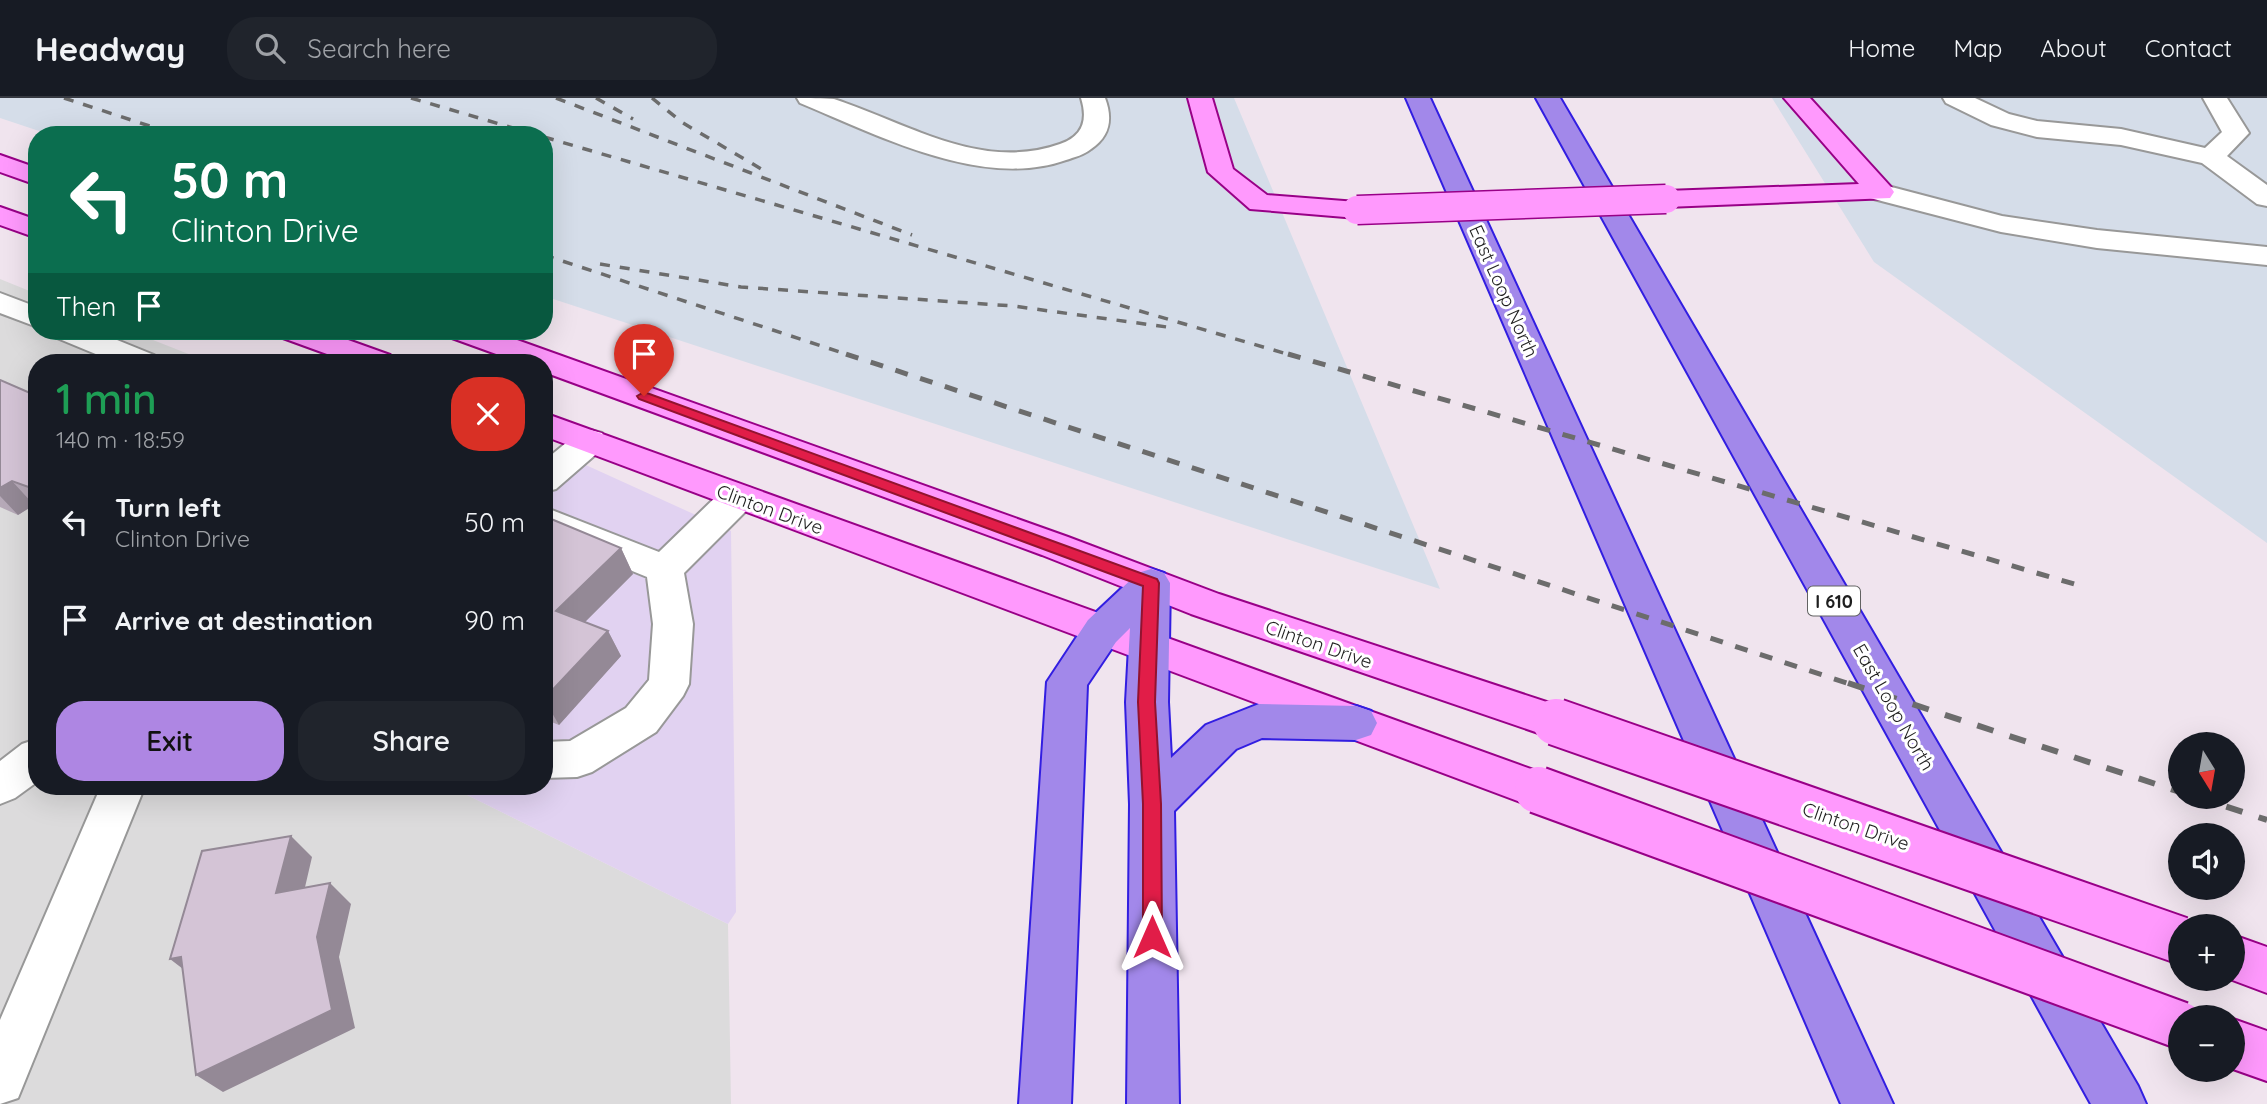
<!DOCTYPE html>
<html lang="en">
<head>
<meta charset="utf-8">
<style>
	body { margin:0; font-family:Quicksand,sans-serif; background:#20242c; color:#f1f3f6; height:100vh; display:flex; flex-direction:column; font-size:26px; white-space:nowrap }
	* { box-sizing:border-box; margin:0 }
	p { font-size:23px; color:#9ea1a6 }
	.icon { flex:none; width:38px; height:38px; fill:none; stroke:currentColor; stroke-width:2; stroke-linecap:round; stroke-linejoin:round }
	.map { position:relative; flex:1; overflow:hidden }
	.drawer { position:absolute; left:28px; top:256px; width:525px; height:441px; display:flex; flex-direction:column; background:#171b24; border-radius:28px; box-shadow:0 7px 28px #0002 }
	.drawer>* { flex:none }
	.banner { position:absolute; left:28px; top:28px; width:525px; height:214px; border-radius:28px; box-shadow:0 7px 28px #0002; background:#0b6e4f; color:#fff; overflow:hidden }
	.needle { width:46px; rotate:169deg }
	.fabs { position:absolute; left:2168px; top:634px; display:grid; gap:14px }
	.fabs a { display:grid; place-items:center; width:77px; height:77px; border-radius:50%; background:#171b24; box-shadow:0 7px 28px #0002; font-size:35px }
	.pin { position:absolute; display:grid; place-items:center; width:60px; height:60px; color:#fff; margin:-72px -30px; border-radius:50% 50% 50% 0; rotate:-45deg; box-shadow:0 0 7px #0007 }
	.pin .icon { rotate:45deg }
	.me { position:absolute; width:77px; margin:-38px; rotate:0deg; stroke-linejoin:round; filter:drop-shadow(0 0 5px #0008) }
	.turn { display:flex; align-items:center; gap:24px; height:147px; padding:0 28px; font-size:32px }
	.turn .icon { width:91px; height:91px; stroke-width:2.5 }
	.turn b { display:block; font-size:49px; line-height:60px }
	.then { display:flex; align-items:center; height:66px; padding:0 28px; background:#0003; gap:14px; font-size:26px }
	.round { display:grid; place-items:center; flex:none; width:74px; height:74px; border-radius:28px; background:#20242c }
	.headline { display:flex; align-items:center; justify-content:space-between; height:119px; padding:0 28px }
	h1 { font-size:42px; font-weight:600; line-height:52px; color:#1e9e55 }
	.action { display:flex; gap:14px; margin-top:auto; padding:14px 28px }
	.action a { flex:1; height:80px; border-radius:28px; background:#ae86e3; color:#111; font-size:28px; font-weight:600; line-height:80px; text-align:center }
	.action a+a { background:#20242c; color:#f1f3f6 }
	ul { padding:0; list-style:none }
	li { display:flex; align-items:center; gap:21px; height:98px; padding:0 28px }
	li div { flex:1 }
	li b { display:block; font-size:26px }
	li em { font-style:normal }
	header { display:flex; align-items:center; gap:42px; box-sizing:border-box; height:98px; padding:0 35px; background:#171b24; border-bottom:2px solid #363941 }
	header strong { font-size:33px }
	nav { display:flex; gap:38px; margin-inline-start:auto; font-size:24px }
	.search { width:490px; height:63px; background:#20242c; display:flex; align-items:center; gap:18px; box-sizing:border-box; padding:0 24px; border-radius:28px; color:#9ea1a6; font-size:26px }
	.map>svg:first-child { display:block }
	.residential { fill:#dcdbdc }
	.commercial { fill:#e1d2f1 }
	.industrial { fill:#d5dde9 }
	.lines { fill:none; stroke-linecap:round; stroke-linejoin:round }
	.minor-casing { stroke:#989898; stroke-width:4 }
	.major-casing { stroke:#980087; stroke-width:4 }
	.highway-casing { stroke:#321ee1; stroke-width:4 }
	.minor { fill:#fff; fill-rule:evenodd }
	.major { fill:#ff99fd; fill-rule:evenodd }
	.highway { fill:#a288ea; fill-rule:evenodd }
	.rail-far2 { stroke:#6c6c6c; stroke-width:3.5; stroke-dasharray:10 10; stroke-linecap:butt }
	.rail-far1 { stroke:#6c6c6c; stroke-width:5; stroke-dasharray:13 13; stroke-linecap:butt }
	.rail { stroke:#6c6c6c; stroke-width:6; stroke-dasharray:17 17; stroke-linecap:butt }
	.major-bridge-far1-casing { stroke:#980087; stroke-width:31; stroke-linecap:butt }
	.major-bridge-casing { stroke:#980087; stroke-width:50; stroke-linecap:butt }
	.major-bridge-far1 { stroke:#ff99fd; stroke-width:28 }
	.major-bridge { stroke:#ff99fd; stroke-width:46 }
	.wall { fill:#b6a9b8 }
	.shaded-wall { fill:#948996 }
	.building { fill:#d4c4d6; stroke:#948996; stroke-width:2 }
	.route { fill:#e11d48; stroke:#92132f; stroke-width:2 }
	.labels { text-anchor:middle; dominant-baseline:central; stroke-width:6; stroke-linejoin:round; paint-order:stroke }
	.shield { fill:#fff; stroke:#626262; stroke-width:2 }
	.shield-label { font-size:18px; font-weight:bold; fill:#1e1e1e }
	.street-label { font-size:19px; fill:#1e1e1e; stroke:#fff }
</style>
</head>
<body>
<header>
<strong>Headway</strong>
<div class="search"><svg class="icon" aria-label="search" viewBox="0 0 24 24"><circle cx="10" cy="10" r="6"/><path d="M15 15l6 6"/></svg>Search here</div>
<nav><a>Home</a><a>Map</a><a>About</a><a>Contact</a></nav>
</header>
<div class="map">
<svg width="2267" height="1006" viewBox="0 0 2267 1006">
	<rect width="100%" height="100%" fill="#f0e4ee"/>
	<path class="residential" d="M 0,181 L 37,196 L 37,233 L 130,233 L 209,264 L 37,264 L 37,688 L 449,688 L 728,826 L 731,1006 L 0,1006 Z"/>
	<path class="commercial" d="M 544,348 L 731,433 L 736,814 L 728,826 L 449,688 L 544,688 Z"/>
	<path class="industrial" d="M 0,0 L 1234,0 L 1440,491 L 544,198 L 544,37 L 51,37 L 0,20 Z
		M 1772,0 L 2267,0 L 2267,445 L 1874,164 Z"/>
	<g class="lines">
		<g class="minor-casing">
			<path id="minor" d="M 797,0 C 808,0 823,0 834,1 C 907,25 981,74 1060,46 C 1083,38 1088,22 1081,0 L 1105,0 C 1113,21 1110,38 1091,51 C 1084,57 1075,59 1066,62 C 982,92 878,37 800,5 Z
				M 1943,0 L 1975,0 L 2009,16 L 2037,23 L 2121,31 L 2205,50 L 2222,34 L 2203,0 L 2227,0 L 2249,35 L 2227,58 L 2267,87 L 2267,108 L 2257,106 L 2202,65 L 2121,47 L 2037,39 L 1991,27 L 1946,5 Z
				M 1880,86 L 2002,118 L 2097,132 L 2267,149 L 2267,167 L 2097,150 L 2001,134 L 1870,100 L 1866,94 L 1870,88 Z
				M 0,195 L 37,209 L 37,229 L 0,215 Z
				M 52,233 L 95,233 L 154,257 L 159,264 L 115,264 L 57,240 Z
				M 590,332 L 602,335 L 607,343 L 602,351 L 556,391 L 544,394 L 544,363 L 578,335 Z
				M 738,387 L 751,390 L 756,399 L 751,408 L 684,475 L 693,526 L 689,586 L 683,598 L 656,634 L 592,674 L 577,679 L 544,680 L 544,644 L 570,643 L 626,610 L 649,582 L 653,526 L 647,479 L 544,437 L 544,409 L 659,454 L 725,390 Z
				M 37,641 L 37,684 L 15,700 L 0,706 L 0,663 L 22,646 Z
				M 101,688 L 145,688 L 18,1000 L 0,1006 L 0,922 Z"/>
		</g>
		<g class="major-casing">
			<path id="major" d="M 1188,0 L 1212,0 L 1233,71 L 1267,97 L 1357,104 L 1367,106 L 1371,112 L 1367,118 L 1357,120 L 1250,111 L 1208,74 Z
				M 1784,0 L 1810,0 L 1890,88 L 1894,94 L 1890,100 L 1666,109 L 1656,107 L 1652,101 L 1656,95 L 1666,93 L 1859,86 Z
				M 0,57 L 37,70 L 37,87 L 0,74 Z
				M 0,109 L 37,122 L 37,140 L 0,127 Z
				M 278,233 L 323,233 L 390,257 L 395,264 L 349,264 L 283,240 Z
				M 447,233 L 492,233 L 1068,439 L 1219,496 L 1571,612 L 1577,624 L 1571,636 L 1556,641 L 1191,516 L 1042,457 L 544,274 L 544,264 L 518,264 L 452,240 Z
				M 544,315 L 1553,679 L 1560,692 L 1553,705 L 1538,711 L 1523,705 L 544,338 Z
				M 2233,837 L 2267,849 L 2267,895 L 2227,880 L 2233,880 Z
				M 2233,921 L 2267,933 L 2267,983 L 2233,971 Z"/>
		</g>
		<g class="highway-casing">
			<path id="highway" d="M 1406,0 L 1430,0 L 1893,1006 L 1841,1006 Z
				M 1536,0 L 1560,0 L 2138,988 L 2146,1006 L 2091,1006 Z
				M 1151,471 L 1164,475 L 1170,485 L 1168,604 L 1171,660 L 1206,627 L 1259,606 L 1356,608 L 1371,613 L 1377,625 L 1371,637 L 1356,642 L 1262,640 L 1236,651 L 1174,713 L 1179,1006 L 1127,1006 L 1130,706 L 1126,604 L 1130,530 L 1116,544 L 1087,587 L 1071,1006 L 1019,1006 L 1047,584 L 1088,522 L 1138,475 Z"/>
		</g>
		<use href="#minor" class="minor"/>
		<use href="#major" class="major"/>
		<use href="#highway" class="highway"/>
		<path class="rail-far2" d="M 64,0 L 177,37
			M 411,0 L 537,37
			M 556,0 L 912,137
			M 596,0 L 633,21
			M 652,0 L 683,25 L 763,72
			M 544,39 L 1294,258
			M 544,157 L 852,258
			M 600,166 L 741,189 L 1013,208 L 1167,229"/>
		<path class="rail-far1" d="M 846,256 L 1853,587
			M 1288,256 L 2081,488"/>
		<path class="rail" d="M 1848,585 L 2180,694
			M 2194,698 L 2267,722"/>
		<g class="major-bridge-far1-casing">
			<path id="major-bridge-far1" d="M 1357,112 L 1666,101"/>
		</g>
		<g class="major-bridge-casing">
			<path id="major-bridge" d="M 1556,624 L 2180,842
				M 1538,692 L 2180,927"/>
		</g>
		<use href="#major-bridge-far1" class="major-bridge-far1"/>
		<use href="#major-bridge" class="major-bridge"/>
	</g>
	<path class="wall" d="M 0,282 L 37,298 L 37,408 L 34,407 L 18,417 L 0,409 Z
		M 544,418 L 621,450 L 633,476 L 585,524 L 608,533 L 621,558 L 559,627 L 544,621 Z"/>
	<path class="shaded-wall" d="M 12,383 L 34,407 L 18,417 L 0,398 L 0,390 Z
		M 621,450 L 633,476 L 570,539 L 556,513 Z
		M 608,533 L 621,558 L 559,627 L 544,601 Z
		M 291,738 L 312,759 L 299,815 L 276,795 Z
		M 330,785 L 351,806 L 339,859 L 355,930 L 223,994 L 196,977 L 317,839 Z
		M 181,859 L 196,881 L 170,861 Z"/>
	<path class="building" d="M 0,282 L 37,298 L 37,392 L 12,383 L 0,390 Z
		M 544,418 L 621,450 L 556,513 L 608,533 L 544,601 Z
		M 291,738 L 276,795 L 330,785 L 317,839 L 332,912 L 196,977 L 181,859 L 170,861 L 202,753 Z"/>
	<path class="route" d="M 644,294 L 1157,481 L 1159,485 L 1155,604 L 1161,706 L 1162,839 L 1159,845 L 1152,848 L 1145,845 L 1143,839 L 1143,706 L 1138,604 L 1143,488 L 639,301 L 637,298 Z"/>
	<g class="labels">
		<rect class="shield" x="1808" y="488.5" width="52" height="29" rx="5"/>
		<g class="shield-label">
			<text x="1834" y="503">I 610</text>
		</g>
		<g class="street-label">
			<text transform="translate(1504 193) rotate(66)">East Loop North</text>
			<text transform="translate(770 411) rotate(20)">Clinton Drive</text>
			<text transform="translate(1319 546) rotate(19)">Clinton Drive</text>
			<text transform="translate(1894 609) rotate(60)">East Loop North</text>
			<text transform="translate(1856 728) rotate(19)">Clinton Drive</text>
		</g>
	</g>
</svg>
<div class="fabs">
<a><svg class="needle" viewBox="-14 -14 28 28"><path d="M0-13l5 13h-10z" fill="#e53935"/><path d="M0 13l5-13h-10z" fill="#9ea1a6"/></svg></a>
<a><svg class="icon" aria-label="sound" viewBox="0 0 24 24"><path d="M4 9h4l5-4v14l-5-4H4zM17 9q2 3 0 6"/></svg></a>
<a>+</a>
<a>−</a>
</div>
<div class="pin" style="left:644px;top:298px;background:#d93025"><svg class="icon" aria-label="arrive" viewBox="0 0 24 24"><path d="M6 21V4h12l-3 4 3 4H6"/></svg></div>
<svg class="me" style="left:1152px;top:839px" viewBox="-20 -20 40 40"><path d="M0-17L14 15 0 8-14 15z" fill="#e11d48" stroke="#fff" stroke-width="4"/></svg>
<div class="banner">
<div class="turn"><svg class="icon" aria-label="left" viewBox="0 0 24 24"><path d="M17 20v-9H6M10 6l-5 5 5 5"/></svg><div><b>50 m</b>Clinton Drive</div></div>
<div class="then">Then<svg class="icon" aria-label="arrive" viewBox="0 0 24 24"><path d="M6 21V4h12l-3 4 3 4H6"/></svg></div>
</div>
<section class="drawer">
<div class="headline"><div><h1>1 min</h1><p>140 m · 18:59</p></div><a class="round" style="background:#d93025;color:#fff"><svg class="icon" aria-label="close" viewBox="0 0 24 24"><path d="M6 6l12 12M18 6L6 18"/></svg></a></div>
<ul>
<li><svg class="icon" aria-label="left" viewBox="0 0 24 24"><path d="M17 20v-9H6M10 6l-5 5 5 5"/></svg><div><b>Turn left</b><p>Clinton Drive</p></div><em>50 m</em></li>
<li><svg class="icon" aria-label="arrive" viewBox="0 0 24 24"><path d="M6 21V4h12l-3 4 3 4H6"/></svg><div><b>Arrive at destination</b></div><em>90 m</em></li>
</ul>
<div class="action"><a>Exit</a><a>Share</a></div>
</section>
</div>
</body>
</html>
